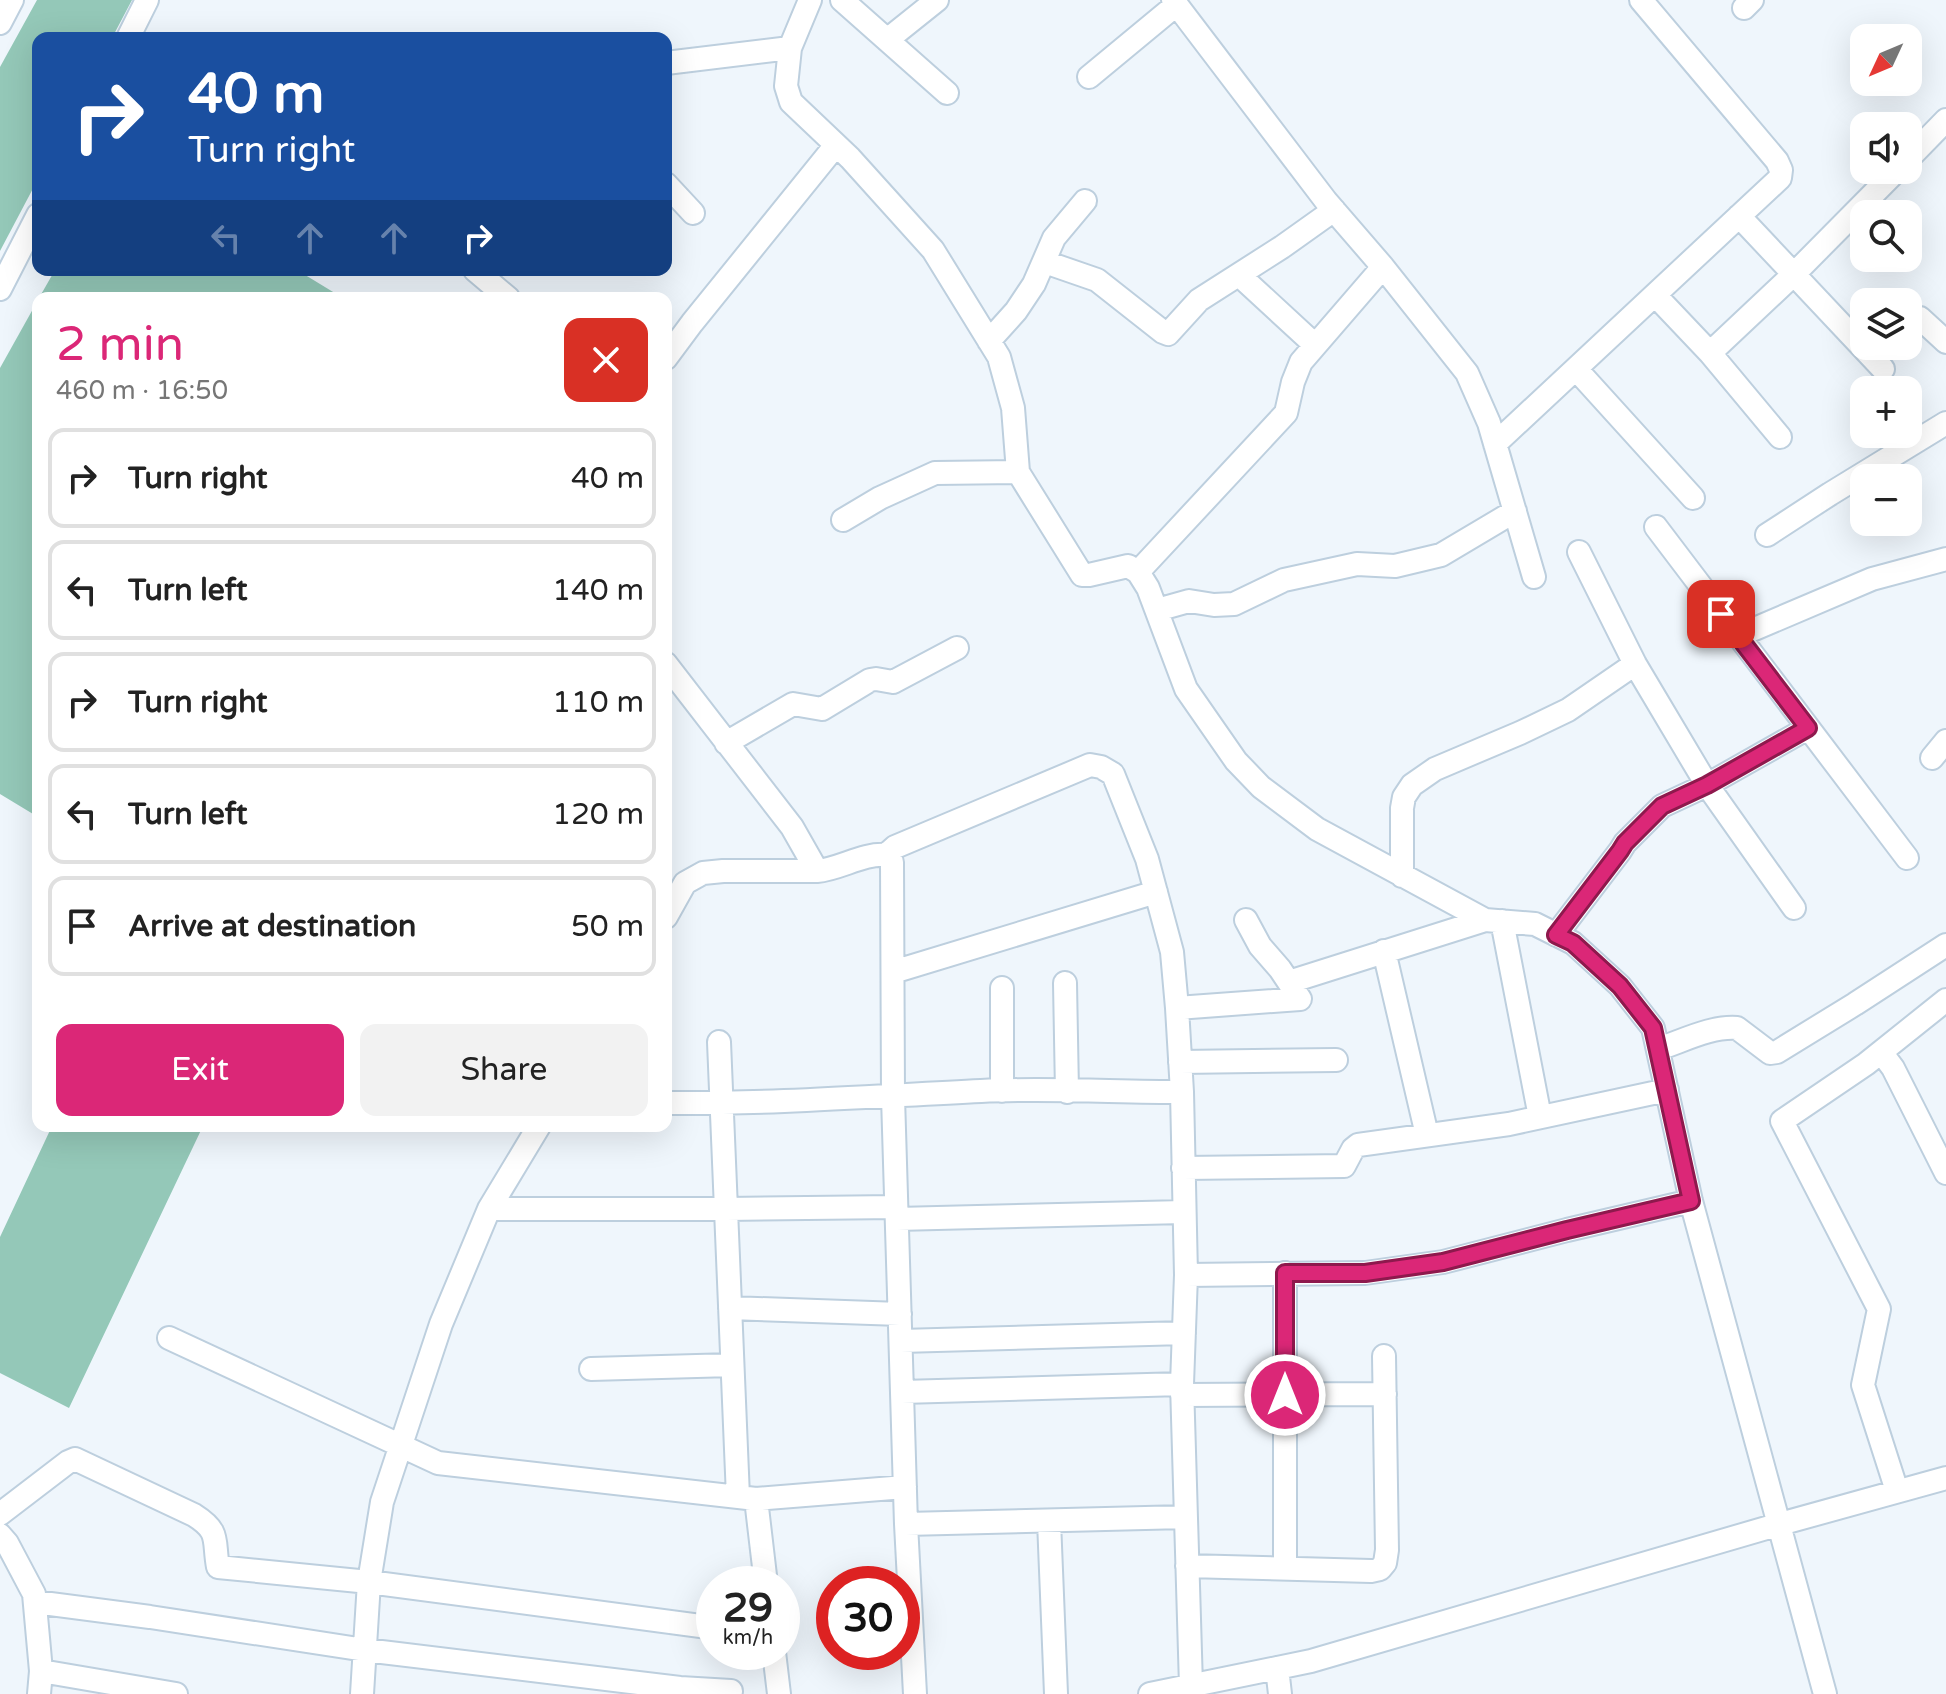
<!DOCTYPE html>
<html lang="en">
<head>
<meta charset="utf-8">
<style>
	body { margin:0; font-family:"Varela Round",sans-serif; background:#f2f2f2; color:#222; height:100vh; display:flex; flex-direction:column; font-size:30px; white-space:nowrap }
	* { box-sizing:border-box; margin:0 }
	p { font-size:26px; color:#767676 }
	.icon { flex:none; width:44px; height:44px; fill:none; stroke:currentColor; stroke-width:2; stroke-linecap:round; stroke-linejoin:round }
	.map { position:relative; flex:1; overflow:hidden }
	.panel { position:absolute; left:32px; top:292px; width:640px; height:840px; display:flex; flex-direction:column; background:#fff; border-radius:16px; box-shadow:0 8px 32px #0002 }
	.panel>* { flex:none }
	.guide { position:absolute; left:32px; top:32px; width:640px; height:244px; border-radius:16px; box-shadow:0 8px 32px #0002; background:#1a4fa0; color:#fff; overflow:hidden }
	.needle { width:52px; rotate:226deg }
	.fabs { position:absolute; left:1850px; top:24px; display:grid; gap:16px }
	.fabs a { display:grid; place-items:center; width:72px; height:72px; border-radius:16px; background:#fff; box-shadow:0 8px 32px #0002; font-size:40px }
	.speed { position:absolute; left:696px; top:1566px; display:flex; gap:16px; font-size:40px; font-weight:700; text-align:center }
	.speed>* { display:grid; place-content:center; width:104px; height:104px; border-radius:50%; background:#fff; box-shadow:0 8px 32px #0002; line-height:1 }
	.speed small { font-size:20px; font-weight:400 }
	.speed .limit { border:12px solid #d22; background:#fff; color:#111 }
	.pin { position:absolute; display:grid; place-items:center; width:68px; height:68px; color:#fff; margin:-34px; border-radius:16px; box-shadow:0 4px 12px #0006 }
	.me { position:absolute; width:88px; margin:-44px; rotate:0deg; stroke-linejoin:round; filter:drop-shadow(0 0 6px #0008) }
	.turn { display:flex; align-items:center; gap:28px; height:168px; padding:0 24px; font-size:36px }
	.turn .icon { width:104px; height:104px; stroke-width:2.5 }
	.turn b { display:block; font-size:56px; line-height:68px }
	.lanes { display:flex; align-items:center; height:76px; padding:0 24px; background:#0003; justify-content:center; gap:40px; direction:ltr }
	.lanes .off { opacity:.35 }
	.round { display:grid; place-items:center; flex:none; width:84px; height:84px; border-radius:16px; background:#f2f2f2 }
	.headline { display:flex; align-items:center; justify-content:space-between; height:136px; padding:0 24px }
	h1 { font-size:48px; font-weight:600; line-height:60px; color:#db2777 }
	.primary-button { display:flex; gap:16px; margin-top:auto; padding:16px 24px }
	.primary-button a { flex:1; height:92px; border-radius:16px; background:#db2777; color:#fff; font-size:32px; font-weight:600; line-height:92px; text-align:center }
	.primary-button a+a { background:#f2f2f2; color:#222 }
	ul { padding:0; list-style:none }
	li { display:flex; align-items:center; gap:24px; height:100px; margin:0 16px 12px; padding:0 8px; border:4px solid #e0e0e0; border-radius:16px }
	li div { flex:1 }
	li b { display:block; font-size:30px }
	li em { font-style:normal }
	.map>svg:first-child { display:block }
	.water { fill:#94c8b8 }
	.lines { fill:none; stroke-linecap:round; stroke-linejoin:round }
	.minor-casing { stroke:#bdcfde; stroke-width:26 }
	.minor { stroke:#fff; stroke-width:22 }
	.route-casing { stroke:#8e194d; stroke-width:20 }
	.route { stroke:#db2777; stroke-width:14 }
</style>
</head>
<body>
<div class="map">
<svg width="1946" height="1694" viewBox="0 0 1946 1694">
	<rect width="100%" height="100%" fill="#eff6fc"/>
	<path class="water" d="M 37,0 L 132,0 L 112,38 L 38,38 L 38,179 L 0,251 L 0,67 Z
		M 55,270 L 297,270 L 343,298 L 39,298 Z
		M 38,300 L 38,817 L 0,794 L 0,368 Z
		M 52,1126 L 203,1126 L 69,1408 L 0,1373 L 0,1237 Z"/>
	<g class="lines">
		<g class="minor-casing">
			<path id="minor" d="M 810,0 L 790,48 L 786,86 L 791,102 L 850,158 L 933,250 L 999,357 L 1013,408 L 1018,472 L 1082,575 L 1089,575 L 1128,566 L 1138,572 L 1148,588 L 1186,689 L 1236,761 L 1261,787 L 1317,829 L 1485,920 L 1535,924 L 1573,943 L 1620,986 L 1653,1028 L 1691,1201 L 1825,1694
				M 842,0 L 947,93
				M 1173,0 L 1326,201 L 1383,267 L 1467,373 L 1489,423 L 1534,577
				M 1744,8 L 1752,0
				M 0,23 L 12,0
				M 128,38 L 147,0
				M 887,40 L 937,0
				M 666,63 L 790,48
				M 1089,77 L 1176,5
				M 1908,159 L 1946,120
				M 666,184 L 693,213
				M 1739,216 L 1883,369
				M 1045,262 L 1097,280 L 1163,332 L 1168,334 L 1199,300 L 1282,247 L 1334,210
				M 475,270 L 508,298
				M 1239,275 L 1315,345
				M 0,289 L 38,215
				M 1655,295 L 1710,353 L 1780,437
				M 1920,318 L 1946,342
				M 989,341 L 1016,311 L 1034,284 L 1054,238 L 1085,201
				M 1710,353 L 1794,274 L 1897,170
				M 666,358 L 692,323 L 836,145
				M 1576,369 L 1693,498
				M 1495,444 L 1780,178 L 1781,170 L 1777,161 L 1641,0
				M 843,520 L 880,498 L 935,473 L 1018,472
				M 1656,527 L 1907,858
				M 1767,535 L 1830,494 L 1946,423
				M 1579,552 L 1635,664 L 1707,785 L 1794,908
				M 1138,572 L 1286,413 L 1293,382 L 1301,362 L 1383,267
				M 1157,610 L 1189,601 L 1214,605 L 1234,604 L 1284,580 L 1357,564 L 1395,566 L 1441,555 L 1515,511
				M 1738,636 L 1872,579 L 1946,559
				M 666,664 L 792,827 L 817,871 L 723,871 L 703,873 L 685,883 L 666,917
				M 726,743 L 793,704 L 822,709 L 870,680 L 876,679 L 893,682 L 957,648
				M 1932,758 L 1946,741
				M 886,855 L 895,847 L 1090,765 L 1101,767 L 1113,774 L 1147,859 L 1172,952 L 1177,1008
				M 817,871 C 840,869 863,853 886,855 L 892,862 L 893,1097 L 906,1524 L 915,1694
				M 1402,876 L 1402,808 L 1404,797 L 1412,785 L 1435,769 L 1520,733 L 1568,710 L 1635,664
				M 1502,921 L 1540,1117
				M 1556,935 L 1620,851 L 1625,843 L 1662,806 L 1707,785 L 1808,728
				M 1384,951 L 1427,1135
				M 893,972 L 1156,892
				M 1289,982 L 1485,920
				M 1065,983 L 1067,1092
				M 719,1042 L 738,1497
				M 1658,1049 C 1683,1041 1711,1026 1737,1028 L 1770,1053 L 1777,1052 L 1855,1004 L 1946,945
				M 1881,1052 L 1893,1068 L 1946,1173
				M 1180,1062 L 1336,1060
				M 1002,1091 L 1002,988
				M 666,1103 C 771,1104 876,1096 981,1091 C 1048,1088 1115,1092 1182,1092
				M 1183,1168 L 1344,1166 L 1353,1149 L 1358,1145 L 1509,1124 L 1667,1090
				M 489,1209 L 726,1209 L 896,1207
				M 897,1219 L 1184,1212
				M 1285,1273 L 1285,1568
				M 1186,1275 L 1365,1273 L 1443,1262 L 1567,1230 L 1691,1201
				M 730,1308 L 900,1314
				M 169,1338 L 438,1463 L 756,1499 L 905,1487
				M 901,1341 L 1184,1333
				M 591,1369 L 732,1365
				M 902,1392 L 1182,1384
				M 1182,1395 L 1385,1394
				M 1897,1491 L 1863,1385 L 1879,1309 L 1782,1121 L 1866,1064 L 1946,1000
				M 756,1499 L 766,1584
				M 0,1514 L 68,1462 L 75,1459 L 194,1515 C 221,1532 213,1540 218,1567 L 369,1582 L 708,1627
				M 1049,1521 L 1056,1694
				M 906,1524 L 1185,1517
				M 0,1535 L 7,1543 L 34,1594 L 41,1671 L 39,1694
				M 1187,1566 L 1371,1571 L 1380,1569 L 1385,1563 L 1387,1550 L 1384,1356
				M 35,1602 L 150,1617 L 365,1650 L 680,1688 L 731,1691
				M 774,1652 L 779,1694
				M 1277,1668 L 1280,1694
				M 41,1671 L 176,1694
				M 1191,1686 L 1182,1384 L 1186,1275 L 1182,1092 L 1177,1008 L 1300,999 L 1280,969 L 1260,946 L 1246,920
				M 362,1694 L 369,1582 L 382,1502 L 441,1324 L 489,1209 L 539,1126
				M 1150,1694 L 1311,1661 L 1780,1524 L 1946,1478"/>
		</g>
		<use href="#minor" class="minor"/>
	</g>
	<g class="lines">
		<g class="route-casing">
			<path id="route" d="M 1285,1395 L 1285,1273 L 1365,1273 L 1443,1262 L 1567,1230 L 1691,1201 L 1653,1028 L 1620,986 L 1573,943 L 1556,935 L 1620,851 L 1625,843 L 1662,806 L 1707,785 L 1808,728 L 1721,614"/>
		</g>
		<use href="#route" class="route"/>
	</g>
</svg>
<div class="fabs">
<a><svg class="needle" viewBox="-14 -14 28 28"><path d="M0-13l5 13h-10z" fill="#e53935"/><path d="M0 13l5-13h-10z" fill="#767676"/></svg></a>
<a><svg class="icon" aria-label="sound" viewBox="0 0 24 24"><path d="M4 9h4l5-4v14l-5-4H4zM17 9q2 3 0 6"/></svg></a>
<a><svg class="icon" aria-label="search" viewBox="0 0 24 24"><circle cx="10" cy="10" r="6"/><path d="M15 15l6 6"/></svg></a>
<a><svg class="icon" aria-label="layers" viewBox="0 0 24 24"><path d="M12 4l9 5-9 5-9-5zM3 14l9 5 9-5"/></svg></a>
<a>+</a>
<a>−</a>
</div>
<div class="speed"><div>29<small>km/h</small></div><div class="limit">30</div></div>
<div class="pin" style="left:1721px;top:614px;background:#d93025"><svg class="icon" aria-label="arrive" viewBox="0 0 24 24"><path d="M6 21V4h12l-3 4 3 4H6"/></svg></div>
<svg class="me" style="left:1285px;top:1395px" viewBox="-20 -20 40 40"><circle r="17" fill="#db2777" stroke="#fff" stroke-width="3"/><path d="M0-11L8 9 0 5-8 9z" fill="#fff"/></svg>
<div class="guide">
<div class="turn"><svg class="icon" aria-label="right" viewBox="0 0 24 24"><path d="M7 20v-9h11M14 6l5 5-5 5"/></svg><div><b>40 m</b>Turn right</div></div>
<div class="lanes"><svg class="icon off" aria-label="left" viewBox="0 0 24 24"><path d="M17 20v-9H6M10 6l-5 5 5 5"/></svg><svg class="icon off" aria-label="ahead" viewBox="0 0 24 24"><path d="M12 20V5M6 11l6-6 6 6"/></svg><svg class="icon off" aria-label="ahead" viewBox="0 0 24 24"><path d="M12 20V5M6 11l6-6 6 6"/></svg><svg class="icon" aria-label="right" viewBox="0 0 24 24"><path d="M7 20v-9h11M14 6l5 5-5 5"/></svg></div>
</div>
<section class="panel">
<div class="headline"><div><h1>2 min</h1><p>460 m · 16:50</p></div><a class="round" style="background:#d93025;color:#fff"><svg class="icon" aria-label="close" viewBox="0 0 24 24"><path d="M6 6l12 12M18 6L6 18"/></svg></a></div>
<ul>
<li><svg class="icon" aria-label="right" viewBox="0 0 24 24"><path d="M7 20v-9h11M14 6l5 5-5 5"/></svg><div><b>Turn right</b></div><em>40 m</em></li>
<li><svg class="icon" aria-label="left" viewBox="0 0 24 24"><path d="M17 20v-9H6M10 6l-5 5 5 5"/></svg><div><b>Turn left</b></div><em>140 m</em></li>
<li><svg class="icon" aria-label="right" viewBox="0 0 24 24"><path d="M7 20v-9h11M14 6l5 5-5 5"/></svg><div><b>Turn right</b></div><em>110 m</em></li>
<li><svg class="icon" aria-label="left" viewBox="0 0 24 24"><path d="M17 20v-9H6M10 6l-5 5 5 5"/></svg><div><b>Turn left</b></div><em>120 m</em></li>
<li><svg class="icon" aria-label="arrive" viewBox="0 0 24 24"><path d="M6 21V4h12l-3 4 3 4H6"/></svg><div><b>Arrive at destination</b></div><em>50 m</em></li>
</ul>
<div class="primary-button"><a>Exit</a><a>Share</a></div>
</section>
</div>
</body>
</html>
